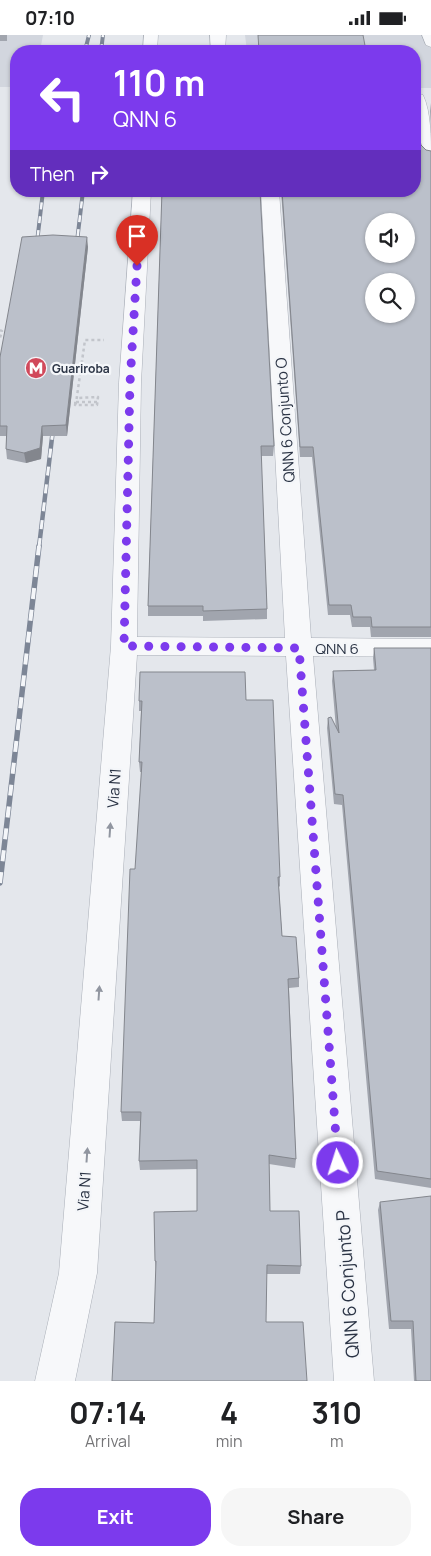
<!DOCTYPE html>
<html lang="en">
<head>
<meta charset="utf-8">
<style>
	body { margin:0; font-family:Manrope,sans-serif; background:#f6f6f6; color:#202124; height:100vh; display:flex; flex-direction:column; font-size:19px; white-space:nowrap }
	* { box-sizing:border-box; margin:0 }
	p { font-size:16px; color:#757577 }
	.icon { flex:none; width:28px; height:28px; fill:none; stroke:currentColor; stroke-width:2; stroke-linecap:round; stroke-linejoin:round }
	.map { position:relative; height:1346px; overflow:hidden }
	.side { display:flex; flex-direction:column; background:#fff; flex:1 }
	.side>* { flex:none }
	.hud { position:absolute; left:10px; top:10px; width:411px; height:152px; border-radius:20px; box-shadow:0 1px 4px #0004; background:#7c3aed; color:#fff; overflow:hidden }
	.buttons { position:absolute; left:365px; top:178px; display:grid; gap:10px }
	.buttons a { display:grid; place-items:center; width:50px; height:50px; border-radius:50%; background:#fff; box-shadow:0 1px 4px #0004; font-size:25px }
	.pin { position:absolute; display:grid; place-items:center; width:42px; height:42px; color:#fff; margin:-51px -21px; border-radius:50% 50% 50% 0; rotate:-45deg; box-shadow:0 0 5px #0007 }
	.pin .icon { rotate:45deg }
	.me { position:absolute; width:55px; margin:-28px; rotate:356deg; stroke-linejoin:round; filter:drop-shadow(0 0 4px #0008) }
	.turn { display:flex; align-items:center; gap:18px; height:105px; padding:0 20px; font-size:22px }
	.turn .icon { width:65px; height:65px; stroke-width:2.5 }
	.turn b { display:block; font-size:35px; line-height:42px }
	.then { display:flex; align-items:center; height:48px; padding:0 20px; background:#0003; gap:10px; font-size:19px }
	.eta { display:flex; justify-content:space-evenly; align-items:center; height:85px; text-align:center }
	.eta b { font-size:30px; font-weight:700; line-height:35px }
	.action { display:flex; gap:10px; margin-top:auto; padding:10px 20px }
	.action a { flex:1; height:58px; border-radius:20px; background:#7c3aed; color:#fff; font-size:20px; font-weight:700; line-height:58px; text-align:center }
	.action a+a { background:#f6f6f6; color:#202124 }
	.status { display:flex; justify-content:space-between; align-items:center; height:35px; padding:0 25px; background:#fff; direction:ltr }
	.status svg { height:14px; fill:currentColor }
	.map>svg:first-child { display:block }
	.built { fill:#d2d6de }
	.lines { fill:none; stroke-linecap:round; stroke-linejoin:round }
	.minor-casing { stroke:#a9aeb7; stroke-width:1 }
	.path { stroke:#c2c5cb; stroke-width:2.5; stroke-dasharray:3 3; stroke-linecap:butt }
	.minor { fill:#f7f8fa; fill-rule:evenodd }
	.rail-far2-casing { stroke:#7d8696; stroke-width:4 }
	.rail-far1-casing { stroke:#7d8696; stroke-width:4.5 }
	.rail-casing { stroke:#7d8696; stroke-width:5.5 }
	.rail-far2 { stroke:#f4f6f9; stroke-width:2.5; stroke-dasharray:7; stroke-linecap:butt }
	.rail-far1 { stroke:#f4f6f9; stroke-width:3; stroke-dasharray:9; stroke-linecap:butt }
	.rail { stroke:#f4f6f9; stroke-width:4; stroke-dasharray:11; stroke-linecap:butt }
	.wall { fill:#a1a5ae }
	.shaded-wall { fill:#83868d }
	.building { fill:#bbc0ca; stroke:#83868d; fill-rule:evenodd }
	.oneway { fill:#9196a0 }
	.route { stroke:#7c3aed; stroke-width:9; stroke-dasharray:0 16.2 }
	.labels { text-anchor:middle; dominant-baseline:central; stroke-width:4.5; stroke-linejoin:round; paint-order:stroke }
	.far-poi-label { font-size:12px; font-weight:bold; fill:#2b3445; stroke:#f4f6f9; text-anchor:start }
	.street-label { font-size:15px; fill:#2b3445; stroke:#f4f6f9 }
	.near-street-label { font-size:18px; fill:#2b3445; stroke:#f4f6f9 }
</style>
</head>
<body>
<div class="status"><b>07:10</b><svg viewBox="0 0 49 12"><path d="M0 12V9h3v3zM5 12V6h3v6zM10 12V3h3v9zM15 12V0h3v12zM26 1h20v11H26zM47 4h2v5h-2z"/></svg></div>
<div class="map">
<svg width="431" height="1346" viewBox="0 0 431 1346">
	<rect width="100%" height="100%" fill="#e4e7ec"/>
	<path class="built" d="M 0,0 L 43,0 L 40,16 L 16,16 L 16,52 L 0,52 Z
		M 245,0 L 431,0 L 431,53 L 415,53 L 415,16 L 247,16 Z"/>
	<g class="lines">
		<g class="minor-casing">
			<path id="minor" d="M 144,0 L 158,0 L 157,16 L 143,16 Z
				M 210,0 L 226,0 L 225,16 L 211,16 Z
				M 422,0 L 431,0 L 431,12 L 426,10 Z
				M 417,58 L 423,60 C 431,77 431,103 431,123 L 425,122 L 422,118 L 415,88 L 415,59 Z
				M 133,156 L 151,156 L 141,348 L 137,602 L 285,603 L 261,156 L 279,156 L 311,603 L 431,604 L 431,622 L 313,621 L 374,1346 L 334,1346 L 286,621 L 137,620 L 97,1238 L 75,1346 L 35,1346 L 59,1238 L 111,611 L 119,348 Z"/>
		</g>
		<path class="path" d="M 0,295 L 2,296 L 0,303
			M 76,367 L 98,367
			M 74,368 L 76,368 L 85,305 L 104,305
			M 76,368 L 75,370 L 97,370 L 98,362 L 77,363"/>
		<use href="#minor" class="minor"/>
		<g class="rail-far2-casing">
			<path id="rail-far2" d="M 85,16 L 89,0
				M 101,16 L 103,0
				M 76,215 L 83,156
				M 36,216 L 43,156"/>
		</g>
		<g class="rail-far1-casing">
			<path id="rail-far1" d="M 39,512 L 54,386"/>
		</g>
		<g class="rail-casing">
			<path id="rail" d="M 0,848 L 39,511"/>
		</g>
		<use href="#rail-far2" class="rail-far2"/>
		<use href="#rail-far1" class="rail-far1"/>
		<use href="#rail" class="rail"/>
	</g>
	<path class="wall" d="M 0,0 L 7,0 L 7,6 L 0,6 Z
		M 431,68 L 431,94 L 430,76 Z
		M 421,110 L 426,115 L 431,116 L 431,602 L 371,602 L 370,592 L 352,592 L 350,580 L 328,580 L 312,422 L 300,422 L 281,156 L 415,156 Z
		M 162,156 L 274,411 L 273,421 L 261,421 L 267,574 L 267,584 L 203,586 L 203,581 L 148,581 L 148,571 Z
		M 88,212 L 67,401 L 43,401 L 41,424 L 26,428 L 7,424 L 6,414 L 6,401 L 0,401 L 0,322 Z
		M 374,613 L 431,613 L 431,1153 L 375,1144 L 342,770 L 334,769 L 327,693 L 328,683 L 336,694 L 332,646 L 333,636 L 374,635 L 373,623 Z
		M 246,665 L 280,842 L 280,851 L 279,852 L 282,901 L 299,943 L 299,952 L 289,953 L 296,1124 L 295,1133 L 269,1129 L 270,1176 L 301,1231 L 300,1239 L 267,1239 L 154,1288 L 156,1235 L 155,1226 L 197,1176 L 197,1134 L 140,1135 L 139,1126 L 140,1086 L 122,1086 L 121,1077 L 142,737 L 140,737 L 139,727 L 141,676 L 139,676 L 139,666 Z
		M 380,1167 L 431,1346 L 414,1346 L 411,1294 L 389,1294 L 378,1175 Z"/>
	<path class="shaded-wall" d="M 87,202 L 88,212 L 67,401 L 66,390 Z
		M 42,391 L 43,401 L 41,424 L 26,428 L 24,418 Z"/>
	<path class="building" d="M 258,0 L 363,0 L 366,16 L 259,16 Z
		M 415,84 L 421,110 L 426,115 L 431,116 L 431,592 L 372,592 L 371,582 L 353,582 L 351,570 L 329,570 L 313,412 L 300,412 L 282,156 L 415,156 ZM 374,186 L 406,186 L 406,219 L 374,219 ZM 374,246 L 406,246 L 406,279 L 374,279 Z
		M 162,156 L 260,156 L 274,411 L 261,411 L 267,574 L 203,576 L 203,571 L 148,571 Z
		M 53,200 L 87,202 L 66,390 L 42,391 L 40,413 L 24,418 L 6,414 L 7,391 L 0,391 L 0,322 L 22,202 Z
		M 374,613 L 431,613 L 431,1144 L 377,1136 L 343,760 L 335,759 L 328,683 L 331,682 L 339,698 L 333,636 L 376,635 Z
		M 140,637 L 245,637 L 246,665 L 273,665 L 280,842 L 278,842 L 282,901 L 296,902 L 299,943 L 288,944 L 296,1124 L 269,1120 L 270,1176 L 299,1176 L 301,1231 L 267,1230 L 266,1287 L 303,1287 L 307,1346 L 112,1346 L 115,1287 L 154,1288 L 156,1226 L 155,1226 L 154,1177 L 197,1176 L 197,1125 L 139,1126 L 141,1077 L 121,1077 L 130,834 L 135,834 L 142,727 L 139,727 L 142,666 L 139,666 Z
		M 431,1161 L 431,1346 L 416,1346 L 413,1286 L 391,1286 L 380,1167 Z"/>
	<defs><path id="oneway-solid" d="M-6-.8H1V-3.2L6.5 0L1 3.2V.8H-6Z" transform="scale(1.25)"/></defs>
	<g class="oneway">
		<use href="#oneway-solid" transform="translate(110 795) rotate(-86)"/>
		<use href="#oneway-solid" transform="translate(99 958) rotate(-86)"/>
		<use href="#oneway-solid" transform="translate(87 1120) rotate(-86)"/>
	</g>
	<g class="lines">
		<path class="route" d="M 137,231 L 130,348 L 124,611 L 299,613 L 338,1128"/>
	</g>
	<defs>
		<g id="metro-disc" transform="scale(1.125)"><circle r="9.5" fill="#d1495b" stroke="#f4f6f9"/><path d="M-5.5 5V-5H-3L0 0L3-5H5.5V5H3V-.5L0 4L-3-.5V5Z" fill="#fff"/></g>
	</defs>
	<g fill-rule="evenodd">
		<use href="#metro-disc" x="36" y="333"/>
	</g>
	<g class="labels">
		<g class="far-poi-label">
			<text x="52" y="333">Guariroba</text>
		</g>
		<g class="street-label">
			<text transform="translate(285 385) rotate(-94)">QNN 6 Conjunto O</text>
			<text x="337" y="613">QNN 6</text>
			<text transform="translate(114 753) rotate(-86)">Via N1</text>
			<text transform="translate(84 1156) rotate(-86)">Via N1</text>
		</g>
		<g class="near-street-label">
			<text transform="translate(347 1249) rotate(-94)">QNN 6 Conjunto P</text>
		</g>
	</g>
</svg>
<div class="buttons">
<a><svg class="icon" aria-label="sound" viewBox="0 0 24 24"><path d="M4 9h4l5-4v14l-5-4H4zM17 9q2 3 0 6"/></svg></a>
<a><svg class="icon" aria-label="search" viewBox="0 0 24 24"><circle cx="10" cy="10" r="6"/><path d="M15 15l6 6"/></svg></a>
</div>
<div class="pin" style="left:137px;top:231px;background:#d93025"><svg class="icon" aria-label="arrive" viewBox="0 0 24 24"><path d="M6 21V4h12l-3 4 3 4H6"/></svg></div>
<svg class="me" style="left:338px;top:1128px" viewBox="-20 -20 40 40"><circle r="17" fill="#7c3aed" stroke="#fff" stroke-width="3"/><path d="M0-11L8 9 0 5-8 9z" fill="#fff"/></svg>
<div class="hud">
<div class="turn"><svg class="icon" aria-label="left" viewBox="0 0 24 24"><path d="M17 20v-9H6M10 6l-5 5 5 5"/></svg><div><b>110 m</b>QNN 6</div></div>
<div class="then">Then<svg class="icon" aria-label="right" viewBox="0 0 24 24"><path d="M7 20v-9h11M14 6l5 5-5 5"/></svg></div>
</div>
</div>
<section class="side">
<div class="eta">
<div><b>07:14</b><p>Arrival</p></div>
<div><b>4</b><p>min</p></div>
<div><b>310</b><p>m</p></div>
</div>
<div class="action"><a>Exit</a><a>Share</a></div>
</section>
</body>
</html>
